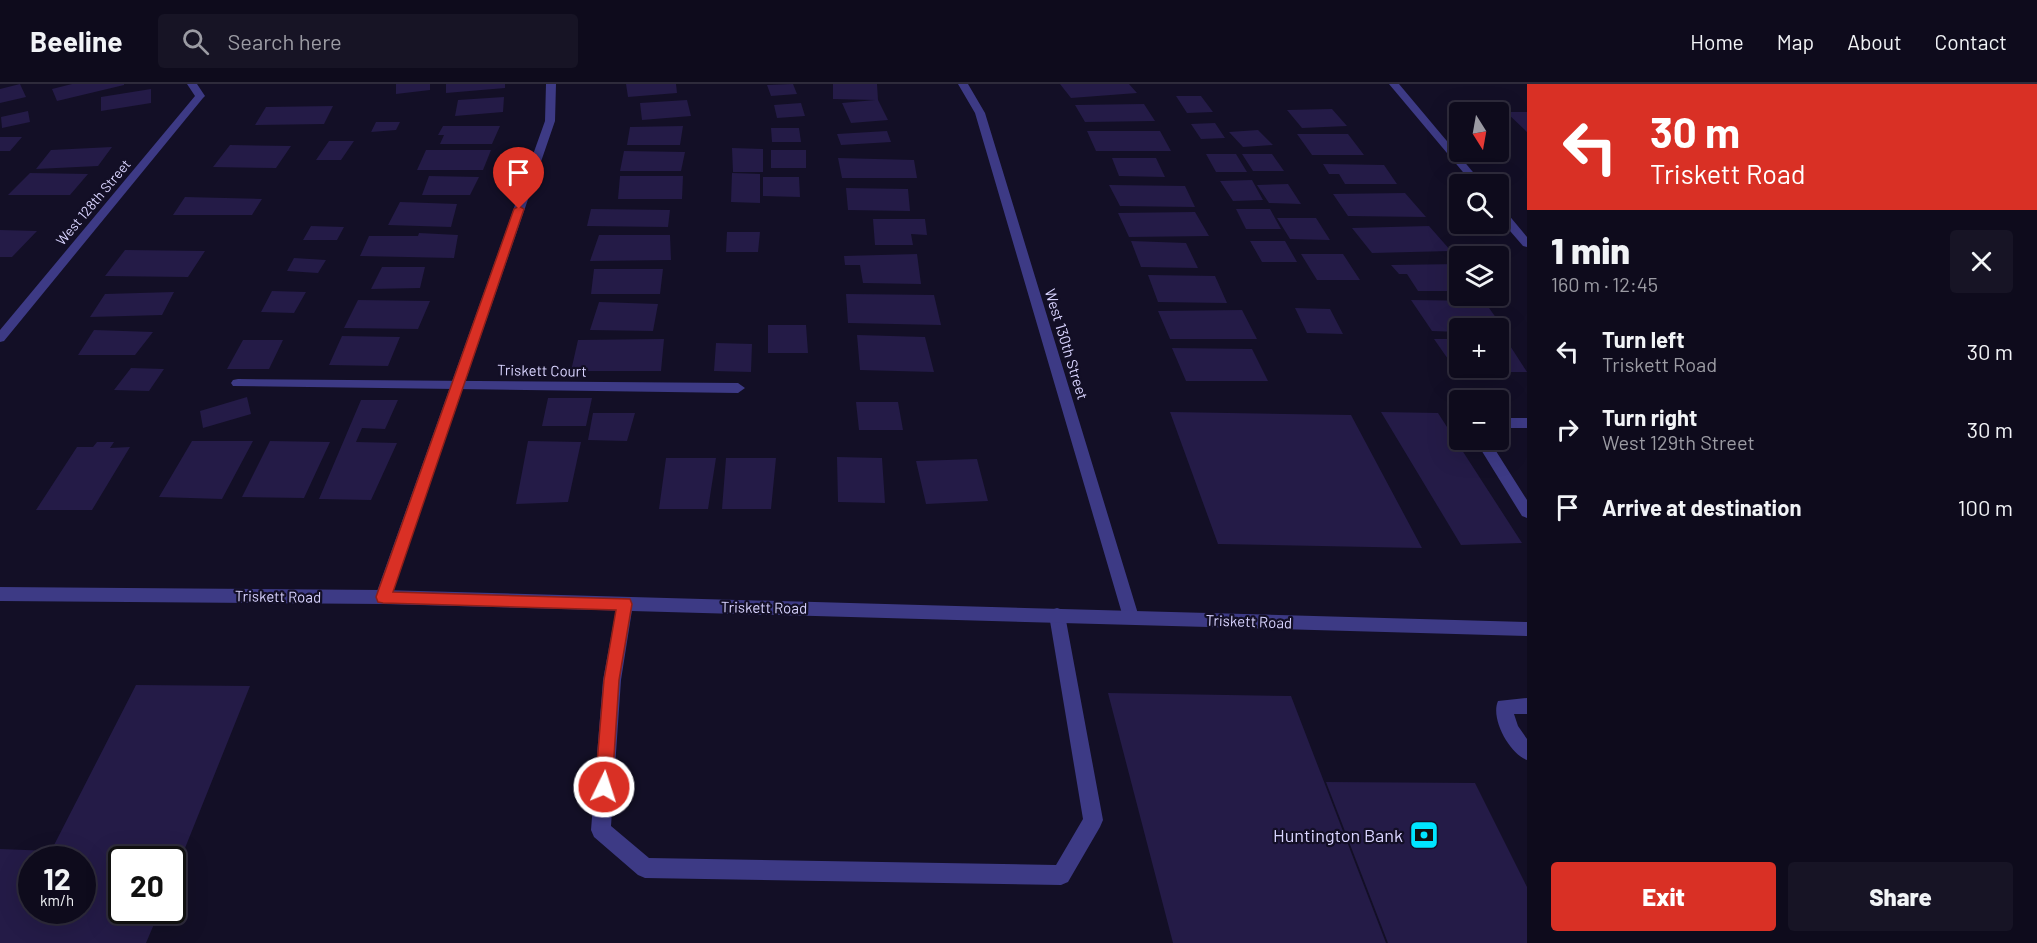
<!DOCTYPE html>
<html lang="en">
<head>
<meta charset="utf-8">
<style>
	body { margin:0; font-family:Barlow,sans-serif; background:#171425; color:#f1f3f6; height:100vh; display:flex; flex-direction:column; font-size:22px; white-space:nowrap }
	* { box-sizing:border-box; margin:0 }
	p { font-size:20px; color:#9b9ba3 }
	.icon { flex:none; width:33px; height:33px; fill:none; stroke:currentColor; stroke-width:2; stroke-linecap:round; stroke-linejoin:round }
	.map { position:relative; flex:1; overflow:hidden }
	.details { display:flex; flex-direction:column; background:#0e0b1c; width:510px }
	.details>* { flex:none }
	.banner { background:#d93025; color:#fff; overflow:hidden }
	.needle { width:39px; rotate:169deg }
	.tools { position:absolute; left:1449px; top:18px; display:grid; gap:12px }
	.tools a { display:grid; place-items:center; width:60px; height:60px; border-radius:6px; background:#0e0b1c; box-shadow:0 6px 24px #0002,0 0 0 2px #2e2b3b; font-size:30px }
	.speed { position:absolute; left:18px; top:762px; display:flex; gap:12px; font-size:30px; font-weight:700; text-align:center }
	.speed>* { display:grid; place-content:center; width:78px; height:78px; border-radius:50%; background:#0e0b1c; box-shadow:0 6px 24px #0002,0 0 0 2px #2e2b3b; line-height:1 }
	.speed small { font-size:15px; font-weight:400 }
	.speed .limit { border:3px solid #111; border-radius:9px; background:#fff; color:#111 }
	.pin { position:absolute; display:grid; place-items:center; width:51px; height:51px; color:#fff; margin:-62px -26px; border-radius:50% 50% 50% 0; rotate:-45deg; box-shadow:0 0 6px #0007 }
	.pin .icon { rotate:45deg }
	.me { position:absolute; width:66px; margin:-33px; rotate:4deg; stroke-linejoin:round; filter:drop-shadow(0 0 4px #0008) }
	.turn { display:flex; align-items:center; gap:21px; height:126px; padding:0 24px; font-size:27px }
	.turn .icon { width:78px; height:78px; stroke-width:2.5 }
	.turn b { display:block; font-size:42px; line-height:51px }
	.round { display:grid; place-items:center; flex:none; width:63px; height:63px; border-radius:6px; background:#171425 }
	.overview { display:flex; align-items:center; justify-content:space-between; height:102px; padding:0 24px }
	h1 { font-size:36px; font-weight:800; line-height:45px }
	.button { display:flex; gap:12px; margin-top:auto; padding:12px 24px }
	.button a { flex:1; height:69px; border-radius:6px; background:#d93025; color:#fff; font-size:24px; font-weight:800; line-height:69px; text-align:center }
	.button a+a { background:#171425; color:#f1f3f6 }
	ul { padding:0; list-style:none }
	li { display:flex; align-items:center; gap:18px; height:78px; padding:0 24px }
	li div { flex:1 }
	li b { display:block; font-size:22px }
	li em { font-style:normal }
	header { display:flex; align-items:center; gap:36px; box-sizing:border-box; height:84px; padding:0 30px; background:#0e0b1c; border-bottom:2px solid #2e2b3b }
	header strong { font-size:28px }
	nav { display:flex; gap:33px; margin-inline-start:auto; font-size:21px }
	.search { width:420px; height:54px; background:#171425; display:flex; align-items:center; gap:15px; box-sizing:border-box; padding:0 21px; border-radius:6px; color:#9b9ba3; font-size:22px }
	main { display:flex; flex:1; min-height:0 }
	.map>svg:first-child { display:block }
	.building { fill:#241b47; fill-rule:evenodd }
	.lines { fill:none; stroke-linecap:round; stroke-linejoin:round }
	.service { fill:#3d3a85; fill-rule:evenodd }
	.minor { fill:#3d3a85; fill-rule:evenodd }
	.tertiary { fill:#3d3a85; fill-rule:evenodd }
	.route { fill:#d93025; stroke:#8d1f18; stroke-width:1.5 }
	.labels { text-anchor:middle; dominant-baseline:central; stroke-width:4.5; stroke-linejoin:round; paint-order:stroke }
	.far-street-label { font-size:14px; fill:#d9d4ff; stroke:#130f26 }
	.street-label { font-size:15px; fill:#d9d4ff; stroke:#130f26 }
	.near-poi-label { font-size:18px; fill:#d9d4ff; stroke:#130f26; text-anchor:end }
</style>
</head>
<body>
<header>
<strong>Beeline</strong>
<div class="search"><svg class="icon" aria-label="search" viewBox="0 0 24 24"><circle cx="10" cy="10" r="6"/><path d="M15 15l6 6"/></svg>Search here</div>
<nav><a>Home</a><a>Map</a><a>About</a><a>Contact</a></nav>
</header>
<main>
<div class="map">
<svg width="1527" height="859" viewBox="0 0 1527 859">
	<rect width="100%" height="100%" fill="#130f26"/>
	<path class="building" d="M 20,0 L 26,13 L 0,19 L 0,5 Z
		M 72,0 L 124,0 L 124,1 L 57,17 L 52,5 Z
		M 396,0 L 430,0 L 430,6 L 396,10 Z
		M 446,0 L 505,0 L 505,4 L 446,9 Z
		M 626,0 L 676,0 L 677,9 L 628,13 Z
		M 793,0 L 797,10 L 771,12 L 767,1 Z
		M 833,0 L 877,0 L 878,16 L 888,36 L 851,39 L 842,19 L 875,16 L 833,15 Z
		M 1060,0 L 1129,0 L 1137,9 L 1071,14 Z
		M 151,5 L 151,19 L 101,27 L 101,13 Z
		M 1176,12 L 1201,12 L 1213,28 L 1187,29 Z
		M 504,13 L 503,28 L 455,32 L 458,16 Z
		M 687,16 L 691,32 L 642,36 L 640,19 Z
		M 801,19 L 805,32 L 777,34 L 774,21 Z
		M 1144,20 L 1155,37 L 1085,38 L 1075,21 Z
		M 333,22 L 324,40 L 255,41 L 266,23 Z
		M 1332,25 L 1347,42 L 1302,44 L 1287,26 Z
		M 28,27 L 30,38 L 2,44 L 1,33 Z
		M 1506,28 L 1527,28 L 1527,48 Z
		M 376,38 L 400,38 L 396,46 L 371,48 Z
		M 1215,39 L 1225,54 L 1201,55 L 1191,40 Z
		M 443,42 L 500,42 L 492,60 L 440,60 L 444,51 L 438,51 Z
		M 683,42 L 680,61 L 627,61 L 630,43 Z
		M 771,44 L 799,44 L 801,58 L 772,58 Z
		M 1258,46 L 1273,61 L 1243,63 L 1229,48 Z
		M 887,47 L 891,58 L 841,61 L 837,50 Z
		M 1087,47 L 1160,47 L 1171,67 L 1096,67 Z
		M 1297,50 L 1348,50 L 1364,71 L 1312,71 Z
		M 0,53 L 22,53 L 10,67 L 0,67 Z
		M 329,57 L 354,57 L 341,76 L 316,76 Z
		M 230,61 L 291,62 L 276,84 L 213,83 Z
		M 112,63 L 98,82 L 36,85 L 51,66 Z
		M 732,64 L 763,65 L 763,88 L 733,88 Z
		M 426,66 L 491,66 L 483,86 L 417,86 Z
		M 771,66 L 806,66 L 806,84 L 771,84 Z
		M 624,67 L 685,68 L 681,87 L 620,87 Z
		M 1206,70 L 1236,70 L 1247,88 L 1216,88 Z
		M 1242,70 L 1272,70 L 1284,87 L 1253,87 Z
		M 838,74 L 914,76 L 917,94 L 842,94 Z
		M 1112,74 L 1156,74 L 1165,93 L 1119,92 Z
		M 1323,80 L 1384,81 L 1397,100 L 1345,100 L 1339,90 L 1329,90 Z
		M 30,89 L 88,90 L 70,111 L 8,111 Z
		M 732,89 L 760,90 L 760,119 L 731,118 Z
		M 429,92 L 479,93 L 470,111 L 422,111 Z
		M 620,92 L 683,92 L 682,115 L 618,115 Z
		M 763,93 L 799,93 L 800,113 L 763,112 Z
		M 1252,96 L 1263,116 L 1233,117 L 1220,97 Z
		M 1288,100 L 1301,120 L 1269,119 L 1257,101 Z
		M 1109,101 L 1185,102 L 1195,123 L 1120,122 Z
		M 846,104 L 908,105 L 910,127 L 848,126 Z
		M 1405,109 L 1426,133 L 1348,132 L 1333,110 Z
		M 185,113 L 262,115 L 252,131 L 173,131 Z
		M 400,118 L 457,120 L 451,143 L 388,141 Z
		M 591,125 L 670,126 L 668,143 L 587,142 Z
		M 1236,125 L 1270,125 L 1281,145 L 1246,145 Z
		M 1195,128 L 1209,152 L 1129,153 L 1118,129 Z
		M 1277,134 L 1316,134 L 1330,156 L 1290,155 Z
		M 873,135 L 925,135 L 927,151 L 911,150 L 913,161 L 875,161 Z
		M 311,142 L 344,143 L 337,156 L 303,156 Z
		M 1429,142 L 1451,167 L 1372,169 L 1352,144 Z
		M 0,146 L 37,147 L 12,173 L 0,173 Z
		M 727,148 L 760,148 L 758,168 L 726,168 Z
		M 419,149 L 458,151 L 454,174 L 360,172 L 369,152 L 418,152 Z
		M 599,151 L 670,151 L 671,176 L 590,177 Z
		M 1131,157 L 1186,159 L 1198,184 L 1141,183 Z
		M 1250,157 L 1285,157 L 1297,178 L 1262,178 Z
		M 125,166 L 205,167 L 188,193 L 105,192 Z
		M 917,170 L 921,200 L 863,199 L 860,181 L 845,181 L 844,172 Z
		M 1301,170 L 1343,170 L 1360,196 L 1317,196 Z
		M 294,174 L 326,176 L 318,189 L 287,187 Z
		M 1459,180 L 1460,207 L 1418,207 L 1407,190 L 1399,190 L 1391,181 Z
		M 382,183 L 425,183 L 420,204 L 371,205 Z
		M 594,185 L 663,185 L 660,210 L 591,210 Z
		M 1148,191 L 1215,192 L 1227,219 L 1158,218 Z
		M 272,207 L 306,208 L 294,229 L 261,228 Z
		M 174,208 L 162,231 L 90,233 L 105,210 Z
		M 846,210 L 934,211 L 941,241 L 848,239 Z
		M 358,216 L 430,217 L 418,245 L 344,244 Z
		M 1411,216 L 1484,217 L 1507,249 L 1498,249 L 1498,244 L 1460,244 L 1460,248 L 1432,247 Z
		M 599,218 L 658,220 L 653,247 L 590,246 Z
		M 1295,224 L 1330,225 L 1343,250 L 1307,249 Z
		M 1242,226 L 1257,255 L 1170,255 L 1158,227 Z
		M 768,241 L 806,241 L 808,269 L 768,269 Z
		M 94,246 L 153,248 L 135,271 L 78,271 Z
		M 857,251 L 925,253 L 934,288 L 860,286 Z
		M 342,252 L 400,253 L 388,282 L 329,281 Z
		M 1498,254 L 1505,254 L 1527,288 L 1457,288 L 1434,255 L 1460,255 L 1460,284 L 1498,284 Z
		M 664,255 L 661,287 L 571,287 L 578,256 Z
		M 243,256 L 283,256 L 269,285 L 227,285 Z
		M 716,259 L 752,260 L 751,288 L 714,287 Z
		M 1172,264 L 1252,265 L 1268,297 L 1186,297 Z
		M 131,284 L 164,285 L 149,307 L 114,306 Z
		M 247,313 L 251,330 L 203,344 L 200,327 Z
		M 548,314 L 592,314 L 586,342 L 542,342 Z
		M 361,316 L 398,316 L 385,345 L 362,344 L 356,358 L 397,359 L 371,416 L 319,415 Z
		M 856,318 L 898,318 L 903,346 L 859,346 Z
		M 1170,328 L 1351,331 L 1422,464 L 1218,460 Z
		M 1381,328 L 1438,329 L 1522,459 L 1461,461 Z
		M 593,329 L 635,329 L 627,357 L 588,356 Z
		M 192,357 L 253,357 L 222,415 L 159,413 Z
		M 270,357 L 330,358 L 304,414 L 242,413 Z
		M 528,357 L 581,358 L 568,418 L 516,420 Z
		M 97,358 L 114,358 L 110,364 L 130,363 L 92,426 L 36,426 L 77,363 L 93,363 Z
		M 837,373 L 882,374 L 885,419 L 838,418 Z
		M 666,374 L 716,374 L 708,425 L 659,425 Z
		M 726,374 L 776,374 L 771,425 L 722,425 Z
		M 977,375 L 988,417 L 926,420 L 916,377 Z
		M 136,601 L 250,602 L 173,794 L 172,776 L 122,776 L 122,826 L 160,826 L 146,859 L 0,859 L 0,765 L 51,767 ZM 32,776 L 82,776 L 82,826 L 32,826 Z
		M 1108,609 L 1291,612 L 1386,859 L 1173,859 Z
		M 1326,698 L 1475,699 L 1527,803 L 1527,859 L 1388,859 Z"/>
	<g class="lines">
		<path class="service" d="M 238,295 L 738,299 L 745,304 L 738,309 L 233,302 L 231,299 L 233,296 Z
			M 1498,334 L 1527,334 L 1527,344 L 1498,344 Z
			M 1475,356 L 1489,356 L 1527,416 L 1527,434 L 1522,432 Z
			M 625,513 L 631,515 L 633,520 L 621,596 L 611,742 L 649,774 L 1056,781 L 1083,735 L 1049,531 L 1051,526 L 1057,524 L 1063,526 L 1065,531 L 1103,736 L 1100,743 L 1068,798 L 1061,801 L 645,794 L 638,791 L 594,753 L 591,746 L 603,596 L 617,520 L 619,515 Z
			M 1527,614 L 1527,630 L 1514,630 L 1518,642 L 1527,655 L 1527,676 C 1510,670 1490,635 1498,617 Z"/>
		<path class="minor" d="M 187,0 L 197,0 L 205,12 L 203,14 L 4,257 L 0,258 L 0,246 L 195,12 Z
			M 546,0 L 556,0 L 555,37 L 391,513 L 389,518 L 383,520 L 377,518 L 375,513 L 545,37 Z
			M 958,0 L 968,0 L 985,29 L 1139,533 L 1137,538 L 1131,540 L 1125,538 L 1123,533 L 975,29 Z
			M 1389,0 L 1399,0 L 1483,100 L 1473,100 Z
			M 1498,122 L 1502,123 L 1527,153 L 1527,163 L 1523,162 L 1498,133 Z"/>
		<path class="tertiary" d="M 0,503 L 383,506 L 1527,538 L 1527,552 L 383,520 L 0,517 Z"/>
	</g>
	<path class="route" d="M 519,122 L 524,125 L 393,508 L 630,515 L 632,520 L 619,596 L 612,703 L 610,709 L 604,711 L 598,709 L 595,703 L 604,596 L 616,526 L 383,519 L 378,518 L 376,513 L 514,125 Z"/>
	<defs>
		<g id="bank-square" transform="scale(1.5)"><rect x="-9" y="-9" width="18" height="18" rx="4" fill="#00e5ff" stroke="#130f26"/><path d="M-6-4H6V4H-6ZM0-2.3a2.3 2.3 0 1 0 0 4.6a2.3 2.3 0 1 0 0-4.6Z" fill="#111"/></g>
	</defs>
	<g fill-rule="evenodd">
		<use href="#bank-square" x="1424" y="751"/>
	</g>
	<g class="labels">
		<g class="far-street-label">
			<text transform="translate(93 118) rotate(-50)">West 128th Street</text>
		</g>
		<g class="street-label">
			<text transform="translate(1067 260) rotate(73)">West 130th Street</text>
			<text transform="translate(542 286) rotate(1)">Triskett Court</text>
			<text transform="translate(278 512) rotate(1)">Triskett Road</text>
			<text transform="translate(764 523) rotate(1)">Triskett Road</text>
			<text transform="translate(1249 537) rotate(2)">Triskett Road</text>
		</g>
		<g class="near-poi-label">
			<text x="1403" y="751">Huntington Bank</text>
		</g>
	</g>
</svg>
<div class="tools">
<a><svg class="needle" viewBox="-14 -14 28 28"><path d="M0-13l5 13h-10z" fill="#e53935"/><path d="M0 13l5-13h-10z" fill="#9b9ba3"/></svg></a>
<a><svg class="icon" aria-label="search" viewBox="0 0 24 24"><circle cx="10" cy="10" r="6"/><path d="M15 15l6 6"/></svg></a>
<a><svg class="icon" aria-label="layers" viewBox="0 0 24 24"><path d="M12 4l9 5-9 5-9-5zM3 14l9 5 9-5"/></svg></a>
<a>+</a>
<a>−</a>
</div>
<div class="speed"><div>12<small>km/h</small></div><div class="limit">20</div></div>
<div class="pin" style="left:519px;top:125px;background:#d93025"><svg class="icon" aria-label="arrive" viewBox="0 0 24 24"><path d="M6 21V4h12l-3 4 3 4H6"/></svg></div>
<svg class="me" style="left:604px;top:703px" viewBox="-20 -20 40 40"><circle r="17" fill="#d93025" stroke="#fff" stroke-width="3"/><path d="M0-11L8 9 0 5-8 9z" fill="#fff"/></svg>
</div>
<section class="details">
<div class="banner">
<div class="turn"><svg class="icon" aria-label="left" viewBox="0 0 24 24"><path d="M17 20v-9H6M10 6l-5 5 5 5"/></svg><div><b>30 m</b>Triskett Road</div></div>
</div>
<div class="overview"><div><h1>1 min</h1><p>160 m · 12:45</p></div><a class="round"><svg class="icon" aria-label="close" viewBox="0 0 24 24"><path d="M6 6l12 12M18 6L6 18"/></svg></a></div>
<ul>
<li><svg class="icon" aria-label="left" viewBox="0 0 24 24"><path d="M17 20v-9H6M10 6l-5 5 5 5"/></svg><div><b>Turn left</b><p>Triskett Road</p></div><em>30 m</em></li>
<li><svg class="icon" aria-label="right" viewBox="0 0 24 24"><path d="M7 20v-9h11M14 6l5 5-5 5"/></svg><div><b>Turn right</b><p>West 129th Street</p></div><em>30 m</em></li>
<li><svg class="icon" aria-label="arrive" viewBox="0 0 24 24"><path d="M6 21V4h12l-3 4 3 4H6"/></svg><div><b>Arrive at destination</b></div><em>100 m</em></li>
</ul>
<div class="button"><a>Exit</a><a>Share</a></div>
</section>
</main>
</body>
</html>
